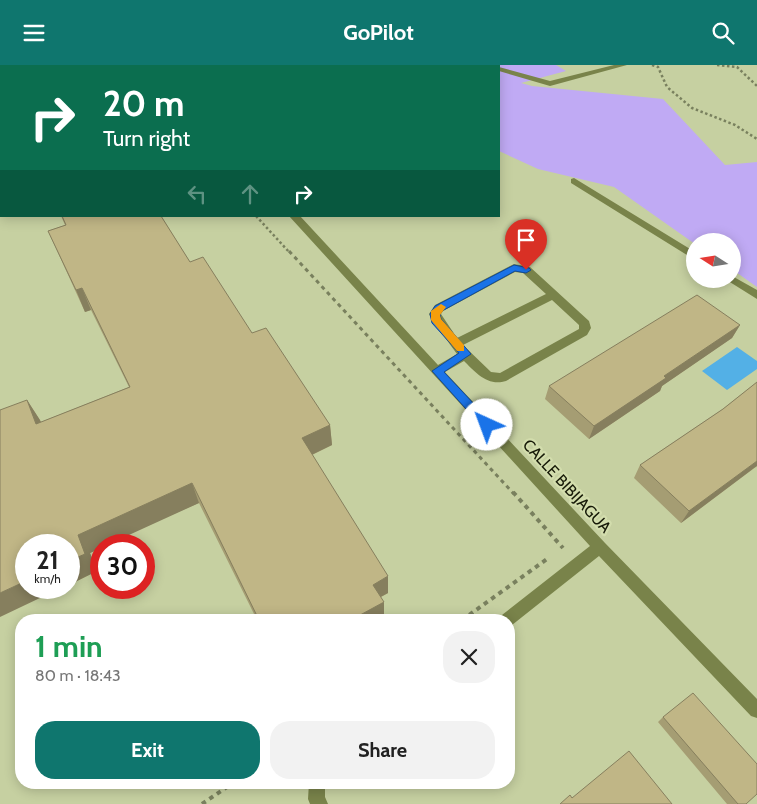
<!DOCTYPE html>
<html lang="en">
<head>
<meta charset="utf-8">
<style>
	body { margin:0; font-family:Cabin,sans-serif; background:#f2f2f2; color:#222; height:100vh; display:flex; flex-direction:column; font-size:19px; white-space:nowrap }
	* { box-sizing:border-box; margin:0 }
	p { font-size:16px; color:#767676 }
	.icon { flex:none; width:28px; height:28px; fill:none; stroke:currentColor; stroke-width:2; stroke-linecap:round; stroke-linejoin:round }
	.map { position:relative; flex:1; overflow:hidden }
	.details { position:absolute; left:15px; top:549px; width:500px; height:175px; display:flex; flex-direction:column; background:#fff; border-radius:20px; box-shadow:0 2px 12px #0003 }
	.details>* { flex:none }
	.banner { position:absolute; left:0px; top:0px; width:500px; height:152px; box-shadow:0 2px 12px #0003; background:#0b6e4f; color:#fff; overflow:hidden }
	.needle { width:32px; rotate:282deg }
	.buttons { position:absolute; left:686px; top:168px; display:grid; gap:10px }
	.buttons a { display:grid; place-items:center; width:55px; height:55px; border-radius:50%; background:#fff; box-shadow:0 2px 12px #0003; font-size:25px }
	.speed { position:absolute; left:15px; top:469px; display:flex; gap:10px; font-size:25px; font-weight:700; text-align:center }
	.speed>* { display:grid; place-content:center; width:65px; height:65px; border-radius:50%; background:#fff; box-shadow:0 2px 12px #0003; line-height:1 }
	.speed small { font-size:12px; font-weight:400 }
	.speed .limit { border:8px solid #d22; background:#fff; color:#111 }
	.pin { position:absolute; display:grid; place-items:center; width:42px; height:42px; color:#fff; margin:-51px -21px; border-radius:50% 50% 50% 0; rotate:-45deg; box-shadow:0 0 5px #0007 }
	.pin .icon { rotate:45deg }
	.me { position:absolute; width:55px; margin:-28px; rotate:317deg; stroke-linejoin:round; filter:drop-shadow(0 0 4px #0008) }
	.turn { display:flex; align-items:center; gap:18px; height:105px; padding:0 20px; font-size:22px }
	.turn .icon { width:65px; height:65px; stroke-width:2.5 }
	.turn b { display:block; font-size:35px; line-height:42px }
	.lanes { display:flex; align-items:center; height:48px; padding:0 20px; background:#0003; justify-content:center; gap:25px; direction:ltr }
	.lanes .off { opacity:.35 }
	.round { display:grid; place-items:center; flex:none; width:52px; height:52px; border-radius:20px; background:#f2f2f2 }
	.head { display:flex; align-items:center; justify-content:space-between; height:85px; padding:0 20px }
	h1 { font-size:30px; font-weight:800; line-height:38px; color:#1e9e55 }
	.primary-button { display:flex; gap:10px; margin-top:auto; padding:10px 20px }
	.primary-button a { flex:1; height:58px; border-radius:20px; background:#0f766e; color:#fff; font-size:20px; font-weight:800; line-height:58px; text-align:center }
	.primary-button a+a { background:#f2f2f2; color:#222 }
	header { display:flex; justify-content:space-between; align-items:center; height:65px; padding:0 20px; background:#0f766e; color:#fff; font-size:22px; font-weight:800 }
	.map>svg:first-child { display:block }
	.green { fill:#c0aaf4 }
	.water { fill:#53b0e6 }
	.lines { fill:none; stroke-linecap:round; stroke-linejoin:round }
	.path-far2 { stroke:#79805e; stroke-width:2.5; stroke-dasharray:2.5 2.5; stroke-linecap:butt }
	.path-far1 { stroke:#79805e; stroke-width:3; stroke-dasharray:4 4; stroke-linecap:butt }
	.path { stroke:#79805e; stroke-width:4; stroke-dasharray:4.5 4.5; stroke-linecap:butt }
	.minor { fill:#79834a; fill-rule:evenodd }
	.wall { fill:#a59d73 }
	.shaded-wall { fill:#867f5e }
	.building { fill:#c0b686; stroke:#867f5e }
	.route { fill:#1a73e8; stroke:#114b97 }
	.slow { fill:#f59e0b }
	.labels { text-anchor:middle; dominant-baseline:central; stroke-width:4.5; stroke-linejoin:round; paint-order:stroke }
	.street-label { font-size:16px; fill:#161907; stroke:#d3ddad }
</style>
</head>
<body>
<header><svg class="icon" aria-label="menu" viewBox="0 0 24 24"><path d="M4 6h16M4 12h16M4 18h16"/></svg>GoPilot<svg class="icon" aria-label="search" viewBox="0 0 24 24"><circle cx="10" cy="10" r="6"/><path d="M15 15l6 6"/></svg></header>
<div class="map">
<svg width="757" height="739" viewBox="0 0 757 739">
	<rect width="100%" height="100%" fill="#c6d0a1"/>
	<path class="green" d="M 382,0 L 556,0 L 566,6 L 521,18 L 532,21 L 663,34 L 725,100 L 757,97 L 757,222 L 733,205 L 732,176 L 695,176 L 695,179 L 614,122 L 538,104 L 499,86 L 499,1 Z"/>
	<path class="water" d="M 737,282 L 757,296 L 757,304 L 727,325 L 702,306 Z"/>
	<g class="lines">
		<path class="path-far2" d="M 652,0 L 658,2 L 667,22 L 692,43 L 735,60 L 757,74
			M 717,0 L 737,2 L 757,21
			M 256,151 L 290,188"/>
		<path class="path-far1" d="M 289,186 L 514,429"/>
		<path class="path" d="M 513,427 L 563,483
			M 462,555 L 547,494
			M 202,739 L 233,718"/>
		<path class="minor" d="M 481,0 L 491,0 L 492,1 L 482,1 Z
			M 614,0 L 627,0 L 550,21 L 499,6 L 499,2 L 550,16 Z
			M 574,113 L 695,187 L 695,195 L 571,118 L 571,114 Z
			M 289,151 L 300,151 L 438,300 L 457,289 L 432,255 L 429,249 L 435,240 L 514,199 L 530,202 L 589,256 L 591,263 L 587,270 L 506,316 C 488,322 475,307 464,296 L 445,307 L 605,478 L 757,634 L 757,653 L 751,651 L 599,491 L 512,560 L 509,561 L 509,555 L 500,555 L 502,550 L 590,481 ZM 515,207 L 523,208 L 546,229 L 457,273 L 441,249 L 443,246 ZM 552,235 L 579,260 L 579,264 L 500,308 L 491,307 L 463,280 Z
			M 732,211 L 757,225 L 757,234 L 725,214 L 732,214 Z
			M 309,718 L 325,718 L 325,732 L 328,739 L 310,739 L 308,734 Z"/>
	</g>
	<path class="wall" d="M 61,151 L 161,151 L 190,197 L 252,268 L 330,360 L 332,380 L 312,390 L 388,528 L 381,532 L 384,553 L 380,555 L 257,555 L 199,438 L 101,480 L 101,483 L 90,488 L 97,506 L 69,520 L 69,480 L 27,335 L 41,357 L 129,322 L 91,245 L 85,247 L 48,166 L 65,160 Z
		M 740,260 L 732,273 L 662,321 L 660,326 L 589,374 L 545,334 L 549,321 Z
		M 757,317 L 757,401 L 681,458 L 634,413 L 640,400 L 723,344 Z
		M 663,652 L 746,739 L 727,739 L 658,657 Z"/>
	<path class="shaded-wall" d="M 82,223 L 91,245 L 85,247 L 76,225 Z
		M 740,260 L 732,273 L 662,321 L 660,326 L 589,374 L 594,361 L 664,311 Z
		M 27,335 L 40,355 L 49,379 L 36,359 Z
		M 330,360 L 332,380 L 305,393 L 302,373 Z
		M 757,396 L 757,401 L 754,403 L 681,458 L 689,446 Z
		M 192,418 L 199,438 L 107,480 L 101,480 L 101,483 L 90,488 L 97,506 L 69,520 L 69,496 L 78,470 Z
		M 388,511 L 388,528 L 373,536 L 373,520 Z
		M 26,516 L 26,522 L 63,522 L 0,552 L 0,528 Z
		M 384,537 L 384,553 L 380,555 L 351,555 Z"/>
	<path class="building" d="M 0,0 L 67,0 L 68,1 L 1,1 L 1,68 L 0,65 Z
		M 62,151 L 161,151 L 190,197 L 203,192 L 252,268 L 266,263 L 330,360 L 302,373 L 388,511 L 373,520 L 384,537 L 351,555 L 259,555 L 192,418 L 78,470 L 85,489 L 69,496 L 69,480 L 26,480 L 26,516 L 0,528 L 0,345 L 27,335 L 36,359 L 130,322 L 82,223 L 76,225 L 48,166 L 66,160 Z
		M 697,230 L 740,260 L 664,311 L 666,313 L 594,361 L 549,321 Z
		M 757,317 L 757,396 L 689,446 L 640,400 L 723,344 Z
		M 693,628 L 757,699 L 757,729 L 746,739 L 738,739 L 663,652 Z
		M 629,686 L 672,739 L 560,739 L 570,730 L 572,733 Z"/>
	<path class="route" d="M 514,200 L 529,203 L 531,205 L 526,208 L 515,206 L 442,246 L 440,249 L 441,254 L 471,289 L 444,307 L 491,357 L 491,363 L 483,363 L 432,306 L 459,288 L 432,258 L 430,249 L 435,241 Z"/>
	<path class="slow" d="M 441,239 L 446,242 L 440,250 L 441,254 L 464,280 L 464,286 L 457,286 L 431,255 L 431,246 Z"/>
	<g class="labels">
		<g class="street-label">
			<text transform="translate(567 421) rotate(47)">CALLE BIBIJAGUA</text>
		</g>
	</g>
</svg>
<div class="buttons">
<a><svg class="needle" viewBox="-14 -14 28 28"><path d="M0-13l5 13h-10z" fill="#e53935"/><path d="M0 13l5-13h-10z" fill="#767676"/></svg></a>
</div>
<div class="speed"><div>21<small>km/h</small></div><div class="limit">30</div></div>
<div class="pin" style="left:526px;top:205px;background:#d93025"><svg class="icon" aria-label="arrive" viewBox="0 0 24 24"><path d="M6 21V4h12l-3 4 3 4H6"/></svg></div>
<svg class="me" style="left:487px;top:360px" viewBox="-20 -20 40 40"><circle r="19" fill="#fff"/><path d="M0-13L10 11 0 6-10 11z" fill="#1a73e8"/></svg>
<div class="banner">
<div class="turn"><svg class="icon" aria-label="right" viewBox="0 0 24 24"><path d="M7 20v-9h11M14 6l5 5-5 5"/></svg><div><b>20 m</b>Turn right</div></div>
<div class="lanes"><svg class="icon off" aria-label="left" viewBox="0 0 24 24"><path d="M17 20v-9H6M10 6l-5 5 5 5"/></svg><svg class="icon off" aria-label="ahead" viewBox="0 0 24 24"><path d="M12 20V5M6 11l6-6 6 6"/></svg><svg class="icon" aria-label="right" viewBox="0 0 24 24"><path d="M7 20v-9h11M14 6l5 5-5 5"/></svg></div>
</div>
<section class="details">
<div class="head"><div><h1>1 min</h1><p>80 m · 18:43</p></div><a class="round"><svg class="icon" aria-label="close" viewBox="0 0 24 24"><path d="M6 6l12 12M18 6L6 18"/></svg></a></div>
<div class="primary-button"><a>Exit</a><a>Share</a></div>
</section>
</div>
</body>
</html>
